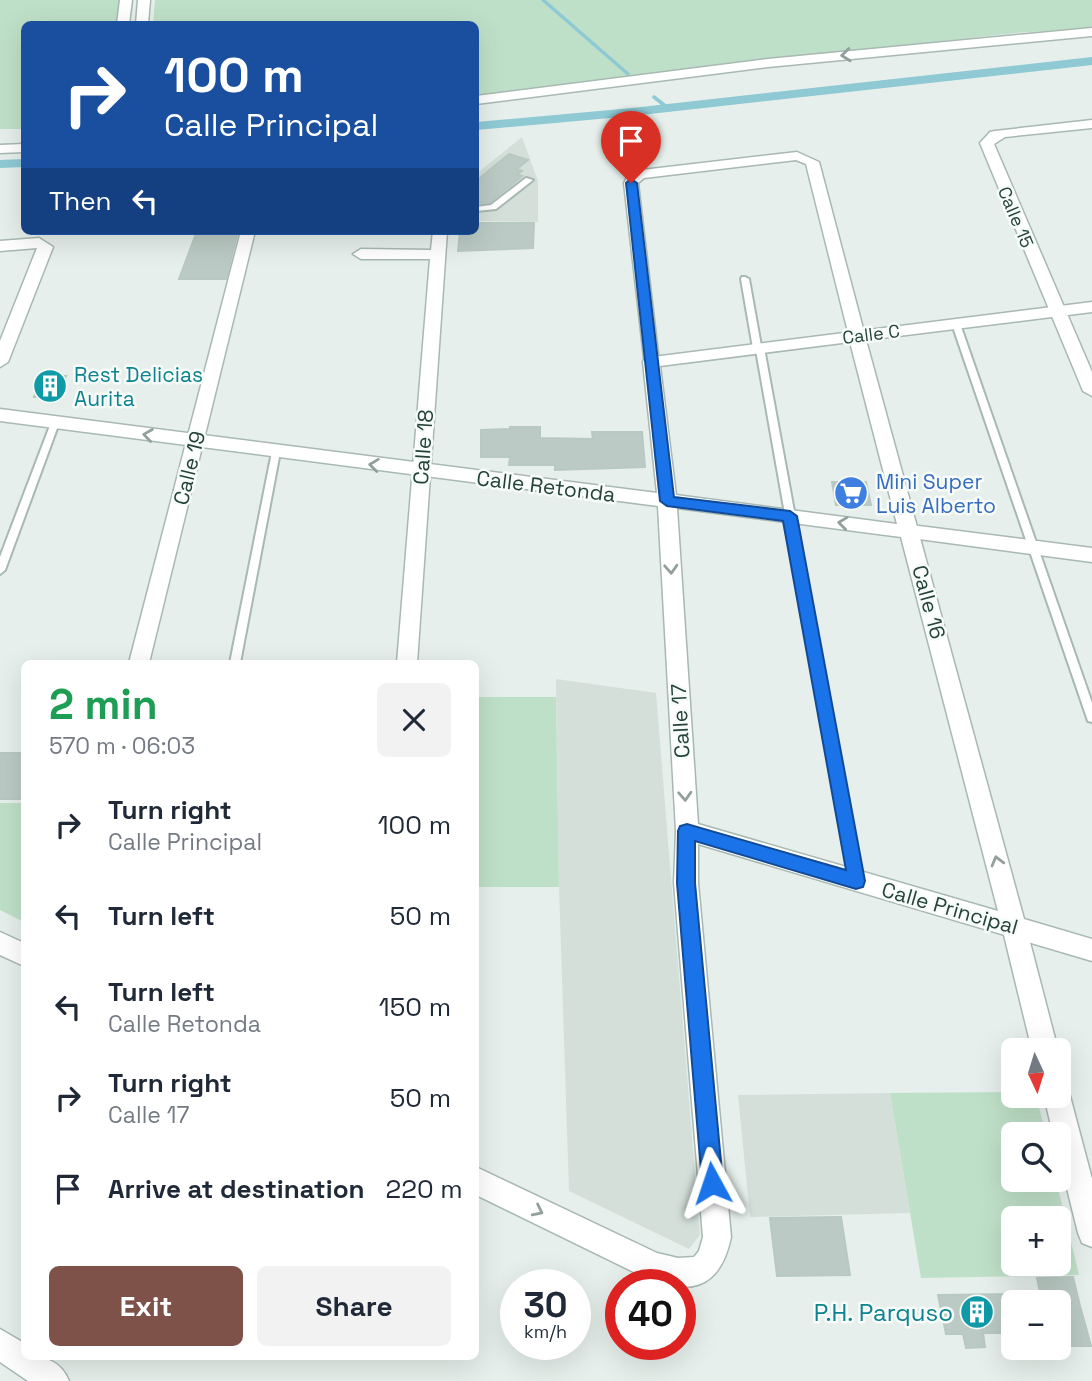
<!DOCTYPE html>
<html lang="en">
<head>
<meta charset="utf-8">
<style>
	body { margin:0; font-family:"Space Grotesk",sans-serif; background:#f2f2f3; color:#1f2937; height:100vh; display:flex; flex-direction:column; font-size:26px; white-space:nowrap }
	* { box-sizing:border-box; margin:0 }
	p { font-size:23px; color:#747a83 }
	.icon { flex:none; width:38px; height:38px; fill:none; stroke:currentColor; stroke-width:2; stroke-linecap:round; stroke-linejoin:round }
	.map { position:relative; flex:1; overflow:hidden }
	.panel { position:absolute; left:21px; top:660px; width:458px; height:700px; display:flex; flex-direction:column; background:#fff; border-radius:10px; box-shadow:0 7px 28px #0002 }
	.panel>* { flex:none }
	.top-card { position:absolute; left:21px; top:21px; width:458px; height:214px; border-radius:10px; box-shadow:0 7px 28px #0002; background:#1a4fa0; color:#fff; overflow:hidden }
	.needle { width:46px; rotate:176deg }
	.fabs { position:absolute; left:1001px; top:1038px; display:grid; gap:14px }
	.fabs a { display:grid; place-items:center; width:70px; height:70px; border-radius:10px; background:#fff; box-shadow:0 7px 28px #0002; font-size:35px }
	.speed { position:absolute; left:500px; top:1269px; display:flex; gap:14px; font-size:35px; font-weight:700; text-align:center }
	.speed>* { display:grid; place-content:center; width:91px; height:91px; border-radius:50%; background:#fff; box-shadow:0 7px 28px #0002; line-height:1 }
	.speed small { font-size:18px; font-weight:400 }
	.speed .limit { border:10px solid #d22; background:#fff; color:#111 }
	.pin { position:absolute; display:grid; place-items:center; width:60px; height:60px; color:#fff; margin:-72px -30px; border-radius:50% 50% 50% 0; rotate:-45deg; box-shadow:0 0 7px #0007 }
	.pin .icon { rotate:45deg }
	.me { position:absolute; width:77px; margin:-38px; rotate:355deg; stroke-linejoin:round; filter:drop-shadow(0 0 5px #0008) }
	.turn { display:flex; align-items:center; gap:24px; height:147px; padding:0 28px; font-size:32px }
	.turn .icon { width:91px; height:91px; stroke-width:2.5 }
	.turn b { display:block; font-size:49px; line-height:60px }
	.then { display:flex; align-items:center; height:66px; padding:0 28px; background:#0003; gap:14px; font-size:26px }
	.round { display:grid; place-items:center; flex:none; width:74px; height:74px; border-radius:10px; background:#f2f2f3 }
	.headline { display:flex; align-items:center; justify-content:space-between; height:119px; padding:0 28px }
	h1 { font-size:42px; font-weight:700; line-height:52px; color:#1e9e55 }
	.cta { display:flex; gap:14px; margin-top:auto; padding:14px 28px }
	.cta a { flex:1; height:80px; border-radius:10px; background:#7f5249; color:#fff; font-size:28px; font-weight:700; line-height:80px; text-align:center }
	.cta a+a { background:#f2f2f3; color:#1f2937 }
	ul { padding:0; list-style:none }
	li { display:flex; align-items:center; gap:21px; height:91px; padding:0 28px }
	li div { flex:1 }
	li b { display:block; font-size:26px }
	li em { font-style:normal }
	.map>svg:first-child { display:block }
	.built { fill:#d4dfda }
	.green { fill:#bfe0c8; fill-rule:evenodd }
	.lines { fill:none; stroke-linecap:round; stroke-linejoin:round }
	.stream { stroke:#8ec9d4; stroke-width:3.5 }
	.canal { fill:#8ec9d4; fill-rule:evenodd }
	.building { fill:#bbcac4; stroke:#b8c9c2; stroke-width:2 }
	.service-casing { stroke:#a8b8b2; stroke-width:4 }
	.minor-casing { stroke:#a8b8b2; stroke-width:3 }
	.tertiary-casing { stroke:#a8b8b2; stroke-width:3 }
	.service { fill:#fff; fill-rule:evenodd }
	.minor { fill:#fff; fill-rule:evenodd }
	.tertiary { fill:#fff; fill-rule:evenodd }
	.oneway { stroke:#92a09c }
	.route { fill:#1a73e8; stroke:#114b97; stroke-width:2 }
	.labels { text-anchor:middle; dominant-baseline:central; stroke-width:5; stroke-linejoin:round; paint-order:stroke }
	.far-street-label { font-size:18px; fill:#24423a; stroke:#f7fbf9 }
	.culture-label { font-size:21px; fill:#0d838f; stroke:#f7fbf9; text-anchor:start }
	.street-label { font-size:21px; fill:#24423a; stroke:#f7fbf9 }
	.shop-label { font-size:21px; fill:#366cbe; stroke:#f7fbf9; text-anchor:start }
	.near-culture-label { font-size:24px; fill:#0d838f; stroke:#f7fbf9; text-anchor:end }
</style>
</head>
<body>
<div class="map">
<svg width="1092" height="1381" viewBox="0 0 1092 1381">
	<rect width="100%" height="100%" fill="#e6efeb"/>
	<path class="built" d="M 522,137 L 538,181 L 538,222 L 476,221 L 476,174 Z
		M 556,679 L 656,693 L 700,1235 L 689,1249 L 569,1191 L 559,887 Z
		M 890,1093 L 910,1213 L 750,1217 L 738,1095 Z"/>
	<path class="green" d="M 0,0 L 120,0 L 117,24 L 24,24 L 24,129 L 0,129 Z
		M 155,0 L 1092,0 L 1092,28 L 1015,33 L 788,58 L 476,96 L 476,24 L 153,24 Z
		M 476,697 L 556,697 L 559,887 L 476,887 Z
		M 0,803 L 24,803 L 24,922 L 0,910 Z
		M 1013,1092 L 1013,1096 L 1036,1096 L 1046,1134 L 1013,1134 L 1013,1180 L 1056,1180 L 1079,1275 L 921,1278 L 890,1093 ZM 1059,1218 L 1059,1264 L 1013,1264 L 1013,1218 Z"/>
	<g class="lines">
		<path class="stream" d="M 543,0 L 628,74
			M 654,97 L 668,108"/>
		<path class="canal" d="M 1092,57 L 1092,65 L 632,116 L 476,130 L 476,122 L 632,108 Z
			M 24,159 L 24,167 L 0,168 L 0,160 Z"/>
	</g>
	<path class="building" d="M 509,154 L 528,160 L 517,169 L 522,171 L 517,175 L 522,176 L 490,202 L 476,204 L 476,181 Z
		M 476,223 L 534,223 L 533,248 L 458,251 L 460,231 L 476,231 Z
		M 197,231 L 238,231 L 226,279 L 179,279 Z
		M 41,376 L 66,376 L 58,396 L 34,397 Z
		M 510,427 L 540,427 L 540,438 L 593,439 L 592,432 L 642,432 L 645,467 L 555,470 L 555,465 L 509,465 L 510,457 L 481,457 L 481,430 L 510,429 Z
		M 832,482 L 866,482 L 871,505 L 836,505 Z
		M 0,753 L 24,753 L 24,799 L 0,799 Z
		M 841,1217 L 850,1275 L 777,1276 L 770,1218 Z
		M 1073,1277 L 1080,1306 L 1091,1346 L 1059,1346 L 1059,1302 L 1042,1302 L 1037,1278 Z
		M 1013,1294 L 1013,1333 L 983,1333 L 985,1347 L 966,1348 L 963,1334 L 946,1334 L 938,1295 Z"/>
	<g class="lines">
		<g class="service-casing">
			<path id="service" d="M 526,178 L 533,180 L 496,209 L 476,211 L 476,207 L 491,205 Z
				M 742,277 L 745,277 L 749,279 L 761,346 L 764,348 L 862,881 L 860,885 L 856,886 L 852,885 L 850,881 L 756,350 L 753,348 L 741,279 Z
				M 953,322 L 959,322 L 960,324 L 1092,703 L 1092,722 L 1088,721 L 1087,718 L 952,324 Z
				M 55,420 L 59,423 L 5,570 L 0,574 L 0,557 L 51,423 Z
				M 276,449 L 280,452 L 240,663 L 230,663 L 272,452 Z"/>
		</g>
		<g class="minor-casing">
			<path id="minor" d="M 120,0 L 132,0 L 129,24 L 117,24 Z
				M 138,0 L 150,0 L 148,24 L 136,24 Z
				M 1092,28 L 1092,36 L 768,67 L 476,104 L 476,96 L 768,59 Z
				M 1092,120 L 1092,128 L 1005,137 L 994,144 L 1092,372 L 1092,396 L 1083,391 L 980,143 L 990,132 L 995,131 Z
				M 24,144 L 24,152 L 0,153 L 0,145 Z
				M 797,152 L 819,162 L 865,336 L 863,340 L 851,340 L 849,336 L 806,164 L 796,160 L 644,178 L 638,183 L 659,362 L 657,366 L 645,366 L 624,183 L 629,174 L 642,170 Z
				M 241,231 L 255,231 L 149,663 L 129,663 Z
				M 433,231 L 447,231 L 417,663 L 397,663 L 430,259 L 361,259 L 353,254 L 361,249 L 431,250 Z
				M 39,238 L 53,247 L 8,362 L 0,367 L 0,341 L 37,248 L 0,251 L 0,241 Z
				M 911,525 L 1092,548 L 1092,562 L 904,537 L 902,532 L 904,527 Z
				M 1014,916 L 1023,919 L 1026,927 L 1058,1050 L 1032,1050 L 1002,927 L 1005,919 Z
				M 1059,1084 L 1066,1087 L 1070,1096 L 1092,1179 L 1092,1247 L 1082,1243 L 1078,1233 L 1059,1156 L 1059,1134 L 1053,1134 L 1044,1096 L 1059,1096 Z
				M 0,1329 L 24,1343 L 24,1356 C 45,1356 61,1361 69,1381 L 28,1381 L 0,1362 Z"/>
		</g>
		<g class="tertiary-casing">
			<path id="tertiary" d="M 1092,302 L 1092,312 L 866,340 L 1024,919 L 1092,939 L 1092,961 L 698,844 L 698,883 L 731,1237 C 720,1290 689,1296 644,1277 L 476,1195 L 476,1167 L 657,1253 L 678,1258 L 694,1257 L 699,1251 L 703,1237 L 674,883 L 676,831 L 658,506 L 0,421 L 0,409 L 657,493 L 643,362 L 645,358 ZM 850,342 L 897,524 L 676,495 L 660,366 ZM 677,508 L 901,537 L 998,911 L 698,824 Z
				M 0,932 L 24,943 L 24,966 L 0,955 Z"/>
		</g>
		<use href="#service" class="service"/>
		<use href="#minor" class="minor"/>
		<use href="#tertiary" class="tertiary"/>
	</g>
	<defs><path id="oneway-chevron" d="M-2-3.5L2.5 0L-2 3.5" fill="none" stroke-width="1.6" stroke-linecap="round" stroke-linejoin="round" transform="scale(1.75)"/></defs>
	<g class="oneway">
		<use href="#oneway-chevron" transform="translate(846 55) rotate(174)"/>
		<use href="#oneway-chevron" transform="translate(148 435) rotate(-172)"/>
		<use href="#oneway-chevron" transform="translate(374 465) rotate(-173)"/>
		<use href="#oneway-chevron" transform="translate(843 523) rotate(-173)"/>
		<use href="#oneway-chevron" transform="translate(671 569) rotate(87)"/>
		<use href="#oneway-chevron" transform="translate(685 796) rotate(87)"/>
		<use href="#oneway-chevron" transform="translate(997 861) rotate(-105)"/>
		<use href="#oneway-chevron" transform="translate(538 1211) rotate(26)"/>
	</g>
	<path class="route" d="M 631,179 L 637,183 L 674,497 L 790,511 L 797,516 L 865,881 L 863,887 L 856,889 L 695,841 L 695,883 L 723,1183 L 720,1190 L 712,1193 L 705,1190 L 702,1183 L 677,883 L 678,831 L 680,826 L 687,824 L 846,870 L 783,521 L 667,506 L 660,501 L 626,183 Z"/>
	<defs>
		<g id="building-disc" transform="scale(1.75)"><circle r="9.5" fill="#0f9aa8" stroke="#f7fbf9"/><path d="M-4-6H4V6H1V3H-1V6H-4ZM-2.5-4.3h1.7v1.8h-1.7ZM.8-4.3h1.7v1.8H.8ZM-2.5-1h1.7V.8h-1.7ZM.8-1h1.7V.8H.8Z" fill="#fff"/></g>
		<g id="supermarket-disc" transform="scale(1.75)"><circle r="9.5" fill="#3f7fe0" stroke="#f7fbf9"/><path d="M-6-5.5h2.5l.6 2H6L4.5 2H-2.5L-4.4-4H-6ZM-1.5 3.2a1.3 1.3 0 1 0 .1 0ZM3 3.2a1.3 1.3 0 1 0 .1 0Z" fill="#fff"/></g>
	</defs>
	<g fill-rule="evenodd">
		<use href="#building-disc" x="50" y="386"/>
		<use href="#supermarket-disc" x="851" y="493"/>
		<use href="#building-disc" x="977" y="1312"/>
	</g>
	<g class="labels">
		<g class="far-street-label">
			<text transform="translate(1016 217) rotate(67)">Calle 15</text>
			<text transform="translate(871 334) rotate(-7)">Calle C</text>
		</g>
		<g class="culture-label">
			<text x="74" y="374">Rest Delicias<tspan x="74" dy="24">Aurita</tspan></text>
		</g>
		<g class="street-label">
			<text transform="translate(423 447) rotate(-86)">Calle 18</text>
			<text transform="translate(189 468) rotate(-76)">Calle 19</text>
			<text transform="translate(546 486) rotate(7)">Calle Retonda</text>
			<text transform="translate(929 602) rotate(75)">Calle 16</text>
			<text transform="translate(680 721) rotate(-93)">Calle 17</text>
			<text transform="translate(950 908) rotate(16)">Calle Principal</text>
		</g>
		<g class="shop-label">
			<text x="876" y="481">Mini Super<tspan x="876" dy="24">Luis Alberto</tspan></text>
		</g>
		<g class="near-culture-label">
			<text x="953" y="1312">P.H. Parquso</text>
		</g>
	</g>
</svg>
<div class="fabs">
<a><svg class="needle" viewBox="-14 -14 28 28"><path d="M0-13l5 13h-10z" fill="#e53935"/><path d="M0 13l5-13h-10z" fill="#747a83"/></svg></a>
<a><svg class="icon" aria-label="search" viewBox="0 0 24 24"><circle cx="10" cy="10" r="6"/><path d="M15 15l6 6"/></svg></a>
<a>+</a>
<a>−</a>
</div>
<div class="speed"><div>30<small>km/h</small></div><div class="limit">40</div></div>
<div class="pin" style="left:631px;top:183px;background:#d93025"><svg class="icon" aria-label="arrive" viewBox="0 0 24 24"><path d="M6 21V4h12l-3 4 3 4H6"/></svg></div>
<svg class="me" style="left:712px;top:1183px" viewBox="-20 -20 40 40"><path d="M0-17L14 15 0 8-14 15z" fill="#1a73e8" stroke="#fff" stroke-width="4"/></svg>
<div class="top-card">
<div class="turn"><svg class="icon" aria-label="right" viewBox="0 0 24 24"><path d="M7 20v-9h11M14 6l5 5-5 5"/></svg><div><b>100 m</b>Calle Principal</div></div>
<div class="then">Then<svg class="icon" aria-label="left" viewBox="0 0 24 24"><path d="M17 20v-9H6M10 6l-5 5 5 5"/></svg></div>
</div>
<section class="panel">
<div class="headline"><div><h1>2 min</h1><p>570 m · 06:03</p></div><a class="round"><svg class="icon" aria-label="close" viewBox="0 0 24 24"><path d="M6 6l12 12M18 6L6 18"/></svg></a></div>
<ul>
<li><svg class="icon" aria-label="right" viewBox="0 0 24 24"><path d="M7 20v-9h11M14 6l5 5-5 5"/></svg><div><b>Turn right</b><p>Calle Principal</p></div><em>100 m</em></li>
<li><svg class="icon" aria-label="left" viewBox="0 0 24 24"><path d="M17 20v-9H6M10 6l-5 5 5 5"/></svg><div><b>Turn left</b></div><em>50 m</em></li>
<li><svg class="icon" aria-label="left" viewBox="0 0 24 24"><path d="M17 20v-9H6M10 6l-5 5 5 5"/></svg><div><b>Turn left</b><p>Calle Retonda</p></div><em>150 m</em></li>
<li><svg class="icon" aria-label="right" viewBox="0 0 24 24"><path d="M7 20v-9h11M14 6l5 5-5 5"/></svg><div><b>Turn right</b><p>Calle 17</p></div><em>50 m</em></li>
<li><svg class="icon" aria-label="arrive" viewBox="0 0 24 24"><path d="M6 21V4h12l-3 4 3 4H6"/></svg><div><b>Arrive at destination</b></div><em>220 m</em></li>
</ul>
<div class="cta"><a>Exit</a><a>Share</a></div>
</section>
</div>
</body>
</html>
